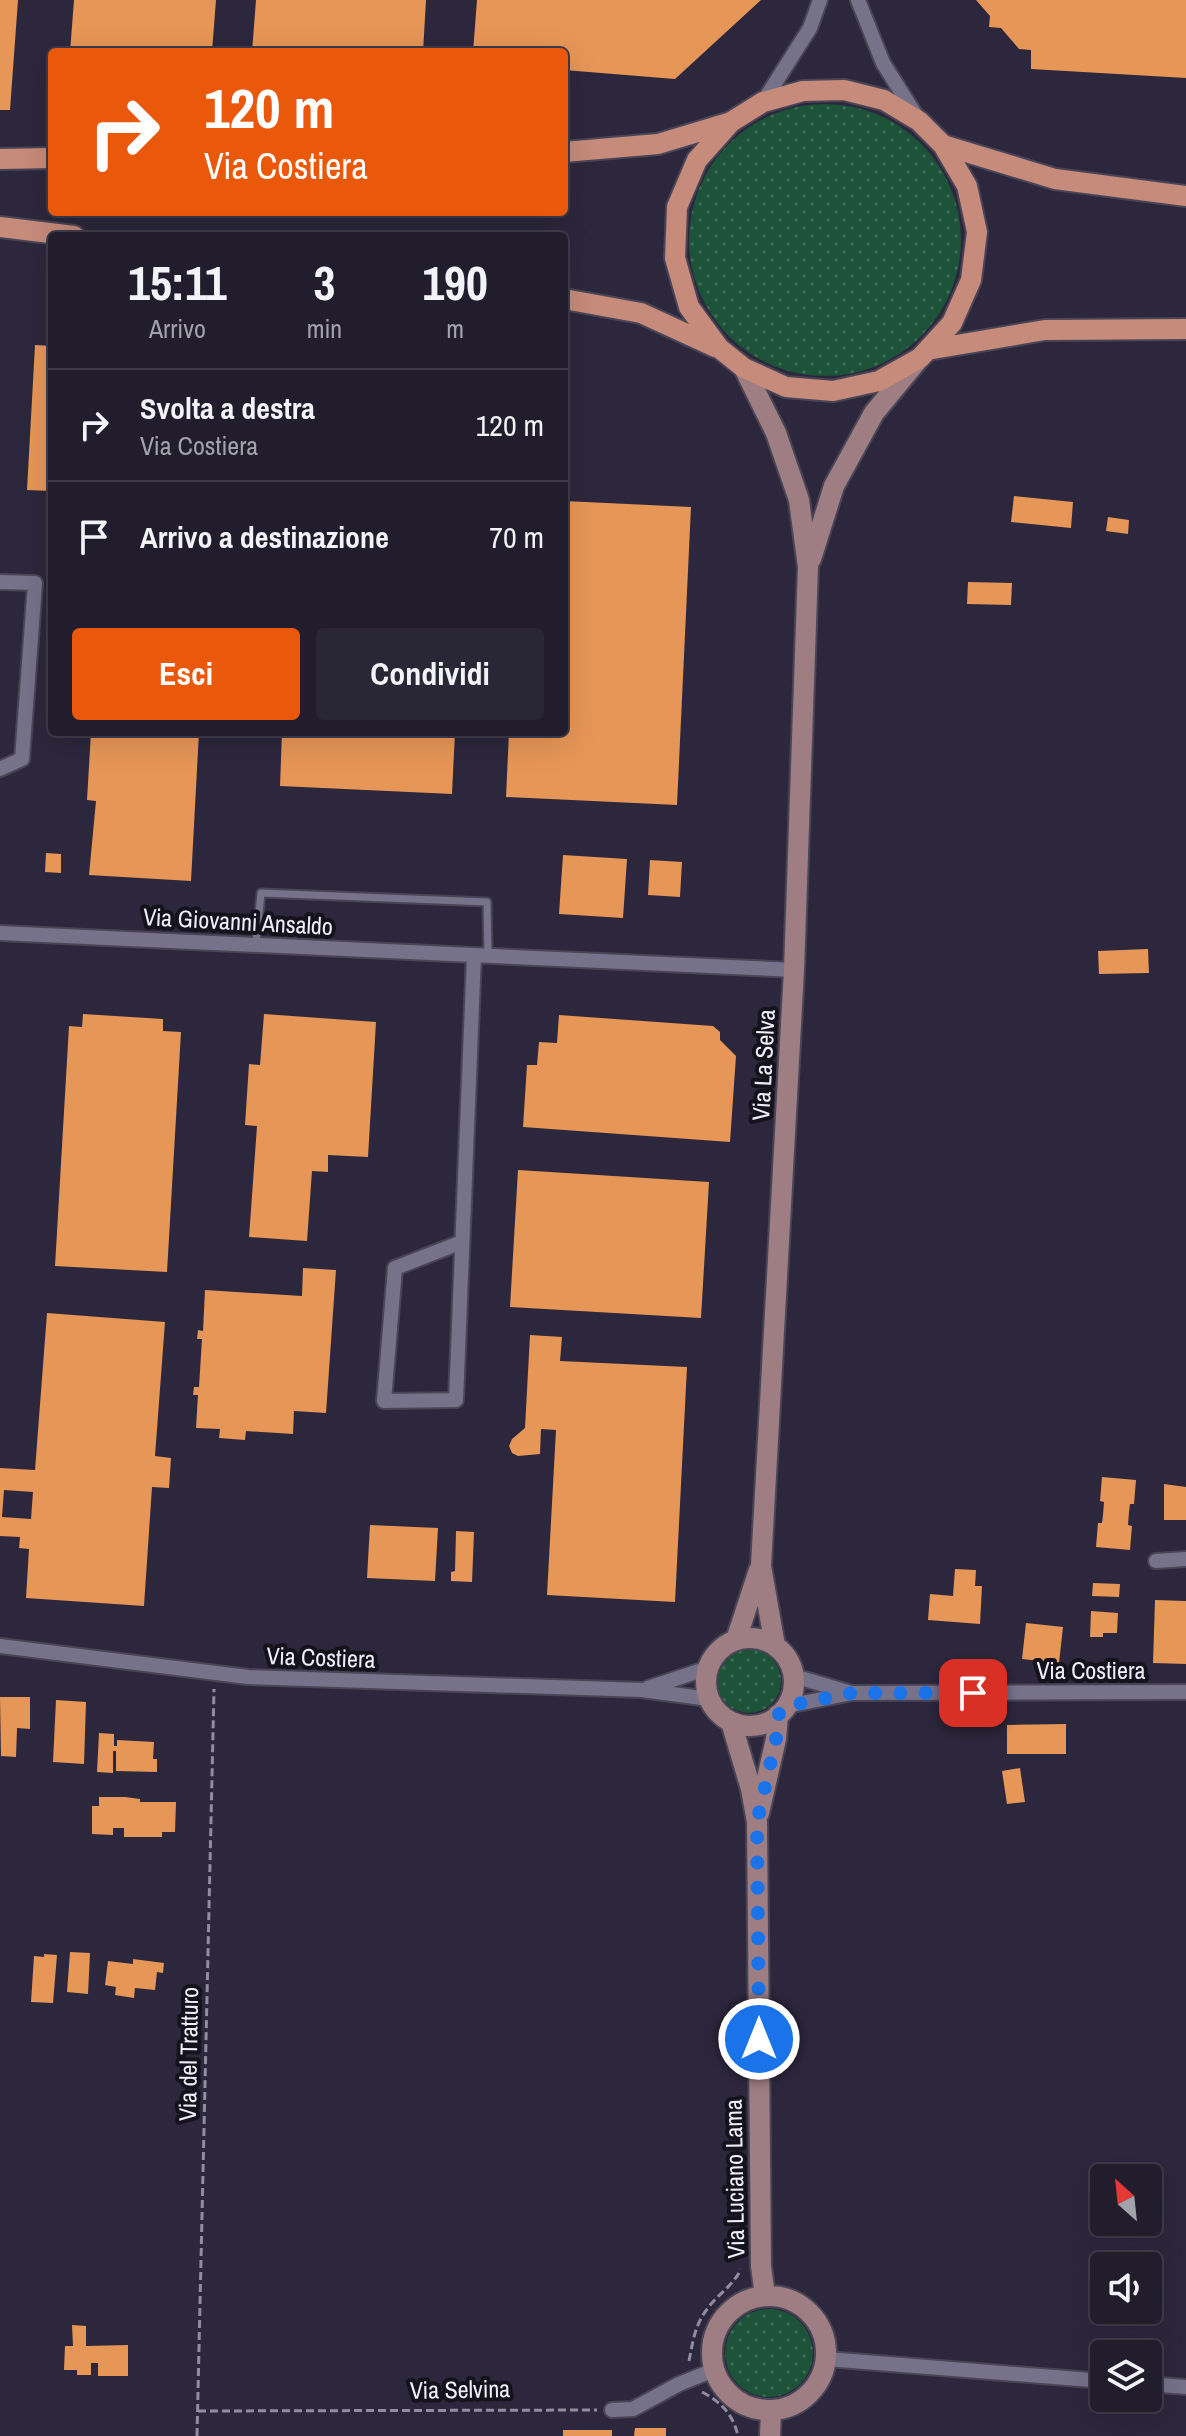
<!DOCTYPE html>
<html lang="it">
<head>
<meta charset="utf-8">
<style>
	body { margin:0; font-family:"Archivo Narrow",sans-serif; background:#292635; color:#f1f3f6; height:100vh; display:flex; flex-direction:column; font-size:30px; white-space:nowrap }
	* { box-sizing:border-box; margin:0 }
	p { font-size:26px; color:#a2a2aa }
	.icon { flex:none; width:44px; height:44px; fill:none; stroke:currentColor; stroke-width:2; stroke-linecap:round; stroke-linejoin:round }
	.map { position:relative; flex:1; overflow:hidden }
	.details { position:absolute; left:48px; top:232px; width:520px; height:504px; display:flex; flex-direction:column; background:#211d2d; border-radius:8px; box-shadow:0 8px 32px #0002,0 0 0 2px #3e3b49 }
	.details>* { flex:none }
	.guide { position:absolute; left:48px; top:48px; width:520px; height:168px; border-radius:8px; box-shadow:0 8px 32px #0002,0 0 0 2px #3e3b49; background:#ea580c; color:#fff; overflow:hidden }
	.needle { width:52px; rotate:333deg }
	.buttons { position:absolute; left:1090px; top:2164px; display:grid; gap:16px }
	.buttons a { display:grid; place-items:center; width:72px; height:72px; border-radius:8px; background:#211d2d; box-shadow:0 8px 32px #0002,0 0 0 2px #3e3b49; font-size:40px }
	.pin { position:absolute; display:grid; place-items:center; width:68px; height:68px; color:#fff; margin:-34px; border-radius:16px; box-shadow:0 4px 12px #0006 }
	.me { position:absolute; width:88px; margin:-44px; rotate:0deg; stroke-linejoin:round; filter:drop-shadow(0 0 6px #0008) }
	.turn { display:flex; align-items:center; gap:28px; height:168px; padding:0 24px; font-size:36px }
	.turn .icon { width:104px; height:104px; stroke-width:2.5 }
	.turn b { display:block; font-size:56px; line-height:68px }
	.eta { display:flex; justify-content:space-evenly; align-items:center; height:136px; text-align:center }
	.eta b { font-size:48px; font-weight:700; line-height:56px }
	.cta { display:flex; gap:16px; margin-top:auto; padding:16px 24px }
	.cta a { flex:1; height:92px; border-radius:8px; background:#ea580c; color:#fff; font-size:32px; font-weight:700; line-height:92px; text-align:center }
	.cta a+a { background:#292635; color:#f1f3f6 }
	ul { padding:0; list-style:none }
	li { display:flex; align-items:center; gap:24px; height:112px; padding:0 24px; border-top:2px solid #3e3b49 }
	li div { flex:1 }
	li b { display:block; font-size:30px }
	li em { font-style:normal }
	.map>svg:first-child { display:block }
	.grass { fill:url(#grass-dots) }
	.building { fill:#e69657; fill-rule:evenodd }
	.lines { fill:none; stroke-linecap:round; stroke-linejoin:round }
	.lane-casing { stroke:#494556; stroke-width:11 }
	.street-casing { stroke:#494556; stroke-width:18 }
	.secondary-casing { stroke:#494556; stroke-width:24 }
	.primary-casing { stroke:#494556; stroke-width:24 }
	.path { stroke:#918d9f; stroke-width:3; stroke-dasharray:8 4; stroke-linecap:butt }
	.lane { stroke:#76728a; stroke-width:7 }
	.street { stroke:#76728a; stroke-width:14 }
	.secondary { stroke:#9e7e82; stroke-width:20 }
	.primary { stroke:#c68b7a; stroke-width:20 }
	.route { stroke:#1a73e8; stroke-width:14; stroke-dasharray:0 25.2 }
	.labels { text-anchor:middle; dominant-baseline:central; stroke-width:8; stroke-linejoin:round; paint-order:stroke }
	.street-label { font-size:24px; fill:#f0eefc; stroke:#14121b }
</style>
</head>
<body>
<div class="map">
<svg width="1186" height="2436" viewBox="0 0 1186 2436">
	<defs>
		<pattern id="grass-dots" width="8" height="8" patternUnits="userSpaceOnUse" patternTransform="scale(2)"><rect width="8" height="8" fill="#1b5238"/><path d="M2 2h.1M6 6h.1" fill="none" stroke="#3c6b56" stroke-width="1.8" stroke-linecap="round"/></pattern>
	</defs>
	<rect width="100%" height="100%" fill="#2c273c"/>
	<path class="grass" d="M689 240a136 136 0 1 1 272 0a136 136 0 1 1-272 0Z
		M717 1681a32 32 0 1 1 64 0a32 32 0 1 1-64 0Z
		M725 2353a44 44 0 1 1 88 0a44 44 0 1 1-88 0Z"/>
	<path class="building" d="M 0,0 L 18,0 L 10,110 L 0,110 Z
		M 74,0 L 216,0 L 212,52 L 70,52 Z
		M 256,0 L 426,0 L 423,52 L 252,52 Z
		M 477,0 L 761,0 L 675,79 L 564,70 L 564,52 L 473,52 Z
		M 976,0 L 1186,0 L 1186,78 L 1031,69 L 1031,50 L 1019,49 L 1001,28 L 989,27 L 990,16 Z
		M 35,345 L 52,346 L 52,491 L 27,490 Z
		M 1014,496 L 1073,502 L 1071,528 L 1011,522 Z
		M 564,501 L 691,507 L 677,805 L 506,797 L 509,732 L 564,732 Z
		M 1108,517 L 1129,520 L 1128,534 L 1106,531 Z
		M 968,582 L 1012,583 L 1011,605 L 967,604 Z
		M 91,732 L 199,732 L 191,881 L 89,875 L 96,801 L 87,800 Z
		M 282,732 L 455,732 L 452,794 L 280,786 Z
		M 46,853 L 61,854 L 61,873 L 45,872 Z
		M 563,855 L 627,859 L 623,918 L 559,914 Z
		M 650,860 L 682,862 L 680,897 L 648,895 Z
		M 1148,949 L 1149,973 L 1099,974 L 1098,951 Z
		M 83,1014 L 163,1019 L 163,1031 L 181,1032 L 167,1272 L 55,1266 L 69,1026 L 82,1027 Z
		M 264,1014 L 376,1022 L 368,1157 L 328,1155 L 328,1172 L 312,1171 L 307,1241 L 249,1237 L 257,1126 L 245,1125 L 249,1064 L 260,1065 Z
		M 559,1015 L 713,1026 L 720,1032 L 720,1040 L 736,1056 L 730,1142 L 523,1127 L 527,1065 L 537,1065 L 539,1042 L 557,1043 Z
		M 518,1170 L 709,1182 L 701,1318 L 510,1307 Z
		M 303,1268 L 336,1270 L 326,1413 L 294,1411 L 293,1434 L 246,1431 L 245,1440 L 219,1438 L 220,1429 L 196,1428 L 198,1395 L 193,1395 L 194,1387 L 199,1387 L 202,1339 L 197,1339 L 198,1330 L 203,1331 L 205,1290 L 302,1296 Z
		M 47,1313 L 165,1322 L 155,1456 L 171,1458 L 169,1488 L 152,1487 L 144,1606 L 26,1598 L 29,1549 L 19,1548 L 20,1537 L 0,1536 L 0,1468 L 35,1470 ZM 4,1490 L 33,1492 L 31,1519 L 2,1517 Z
		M 530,1335 L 562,1337 L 560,1361 L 687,1367 L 675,1602 L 547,1595 L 556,1430 L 541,1429 L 540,1454 L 518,1456 L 512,1453 L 509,1446 L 512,1439 L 525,1428 Z
		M 1102,1477 L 1136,1480 L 1134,1504 L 1130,1504 L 1129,1512 L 1128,1525 L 1132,1526 L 1130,1550 L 1096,1547 L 1098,1523 L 1102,1523 L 1103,1515 L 1104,1502 L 1100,1501 Z
		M 1164,1484 L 1186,1487 L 1186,1520 L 1164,1520 Z
		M 370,1525 L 438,1528 L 435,1581 L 367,1578 Z
		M 456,1531 L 474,1532 L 472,1582 L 451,1581 L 451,1572 L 455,1571 Z
		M 955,1569 L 976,1570 L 975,1586 L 982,1586 L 980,1624 L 928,1620 L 930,1594 L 953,1596 Z
		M 1093,1583 L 1120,1584 L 1119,1597 L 1092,1596 Z
		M 1155,1600 L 1186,1601 L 1186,1664 L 1153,1663 Z
		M 1091,1611 L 1118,1613 L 1117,1633 L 1103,1633 L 1103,1637 L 1090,1637 Z
		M 1026,1623 L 1063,1627 L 1059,1663 L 1022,1659 Z
		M 0,1697 L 30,1697 L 30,1729 L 17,1728 L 16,1757 L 1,1756 Z
		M 56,1700 L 86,1702 L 84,1764 L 53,1762 Z
		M 1066,1724 L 1066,1754 L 1007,1754 L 1007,1725 Z
		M 99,1733 L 114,1734 L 114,1746 L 117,1746 L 117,1740 L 154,1742 L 153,1759 L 157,1759 L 157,1772 L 116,1771 L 116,1751 L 113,1751 L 113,1773 L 97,1772 Z
		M 1020,1768 L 1025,1802 L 1007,1804 L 1002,1771 Z
		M 99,1797 L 125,1797 L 140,1799 L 140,1802 L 176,1802 L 175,1832 L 162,1832 L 162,1837 L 124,1837 L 124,1828 L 113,1828 L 113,1835 L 92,1834 L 92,1806 L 99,1806 Z
		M 70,1952 L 90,1953 L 88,1994 L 67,1992 Z
		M 44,1954 L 57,1955 L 53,2003 L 31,2002 L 34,1956 L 44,1957 Z
		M 133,1959 L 164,1963 L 163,1973 L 157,1972 L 155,1990 L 135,1988 L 134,1998 L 115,1995 L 116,1987 L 105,1985 L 108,1961 L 133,1964 Z
		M 72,2325 L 86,2326 L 86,2346 L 128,2345 L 128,2376 L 98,2376 L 98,2363 L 91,2363 L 91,2375 L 77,2375 L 77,2370 L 64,2370 L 65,2346 L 73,2346 Z
		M 635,2428 L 666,2428 L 666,2436 L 634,2436 Z
		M 563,2430 L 612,2430 L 612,2436 L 563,2436 Z"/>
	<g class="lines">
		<g class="lane-casing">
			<path id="lane" d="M 256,943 L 261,893 L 487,902 L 488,954"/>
		</g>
		<g class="street-casing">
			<path id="street" d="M 858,0 L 883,63 L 917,117
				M 763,102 L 810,28 L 820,0
				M 0,582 L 35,583 L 22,759 L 0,769
				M 0,933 L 794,970
				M 462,1242 L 395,1268 L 384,1401 L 456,1400 L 474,955
				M 1156,1561 L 1186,1559
				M 0,1646 L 248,1677 L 642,1690 L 709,1699
				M 794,1676 L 848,1692
				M 648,1688 L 708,1668
				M 787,1706 L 852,1693 L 1186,1692
				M 827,2359 L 1104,2381
				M 1148,2384 L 1186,2387
				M 612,2410 L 633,2409 L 679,2384 L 714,2370"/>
		</g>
		<g class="secondary-casing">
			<path id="secondary" d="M 744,368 L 776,433 L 799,500 L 808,567 L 794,970 L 761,1566 L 775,1646
				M 811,559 L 834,486 L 874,413 L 917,361
				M706 1682a44 44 0 1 1 88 0a44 44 0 1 1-88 0Z
				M 736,1640 L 759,1570
				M 731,1722 L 751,1789 L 757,1822 L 761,2266 L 765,2296
				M 759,1813 L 776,1739 L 778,1715
				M712 2353a57 57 0 1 1 114 0a57 57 0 1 1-114 0Z
				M 770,2436 L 771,2411"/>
		</g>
		<g class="primary-casing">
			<path id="primary" d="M 943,145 L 1055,179 L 1186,196
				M 564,152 L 658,144 L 731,122 L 763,102 L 803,91 L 844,90 L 884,100 L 919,121 L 943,145 L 967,186 L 977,232 L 971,280 L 952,323 L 920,358 L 879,381 L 833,391 L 786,387 L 744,368 L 719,348 L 689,307 L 675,258 L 677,207 L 697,160 L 731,122
				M 0,159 L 52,158
				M 0,227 L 74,236
				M 564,299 L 641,313 L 715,347
				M 927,350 L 1045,330 L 1186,329"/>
		</g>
		<path class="path" d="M 689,2361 C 693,2341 695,2324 708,2308 C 718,2294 733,2286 741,2269
			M 702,2392 C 721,2402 733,2414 738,2436
			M 198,2411 L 597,2410
			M 197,2436 L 214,1689"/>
		<use href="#lane" class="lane"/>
		<use href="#street" class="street"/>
		<use href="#secondary" class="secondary"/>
		<use href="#primary" class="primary"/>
	</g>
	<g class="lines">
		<path class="route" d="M 759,2039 L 757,1822 L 776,1739 L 778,1715 L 787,1706 L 852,1693 L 973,1693"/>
	</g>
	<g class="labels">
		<g class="street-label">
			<text transform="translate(238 921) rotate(3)">Via Giovanni Ansaldo</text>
			<text transform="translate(763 1065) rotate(-87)">Via La Selva</text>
			<text transform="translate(321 1657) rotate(2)">Via Costiera</text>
			<text x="1091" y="1670">Via Costiera</text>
			<text transform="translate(188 2054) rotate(-89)">Via del Tratturo</text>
			<text transform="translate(734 2179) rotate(-91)">Via Luciano Lama</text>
			<text transform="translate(460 2389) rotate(-1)">Via Selvina</text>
		</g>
	</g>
</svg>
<div class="buttons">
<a><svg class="needle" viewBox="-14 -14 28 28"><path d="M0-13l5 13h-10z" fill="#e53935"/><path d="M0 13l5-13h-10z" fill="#a2a2aa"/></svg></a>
<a><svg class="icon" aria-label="sound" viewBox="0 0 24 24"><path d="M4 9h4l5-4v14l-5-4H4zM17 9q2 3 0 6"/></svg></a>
<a><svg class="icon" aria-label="layers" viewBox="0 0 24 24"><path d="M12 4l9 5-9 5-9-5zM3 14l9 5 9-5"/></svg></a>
</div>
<div class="pin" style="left:973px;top:1693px;background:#d93025"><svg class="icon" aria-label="arrive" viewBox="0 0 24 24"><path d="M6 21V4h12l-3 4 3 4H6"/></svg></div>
<svg class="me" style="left:759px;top:2039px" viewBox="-20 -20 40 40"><circle r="17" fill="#1a73e8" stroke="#fff" stroke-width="3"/><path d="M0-11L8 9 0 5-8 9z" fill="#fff"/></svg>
<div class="guide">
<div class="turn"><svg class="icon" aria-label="right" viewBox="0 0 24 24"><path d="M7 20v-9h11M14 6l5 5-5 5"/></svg><div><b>120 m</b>Via Costiera</div></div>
</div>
<section class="details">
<div class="eta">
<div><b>15:11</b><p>Arrivo</p></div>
<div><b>3</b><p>min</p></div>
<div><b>190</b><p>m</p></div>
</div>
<ul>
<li><svg class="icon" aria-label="right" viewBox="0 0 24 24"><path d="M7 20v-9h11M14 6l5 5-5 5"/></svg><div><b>Svolta a destra</b><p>Via Costiera</p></div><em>120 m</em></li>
<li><svg class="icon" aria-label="arrive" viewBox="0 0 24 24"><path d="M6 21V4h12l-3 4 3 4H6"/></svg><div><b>Arrivo a destinazione</b></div><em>70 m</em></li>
</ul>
<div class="cta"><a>Esci</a><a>Condividi</a></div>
</section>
</div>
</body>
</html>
